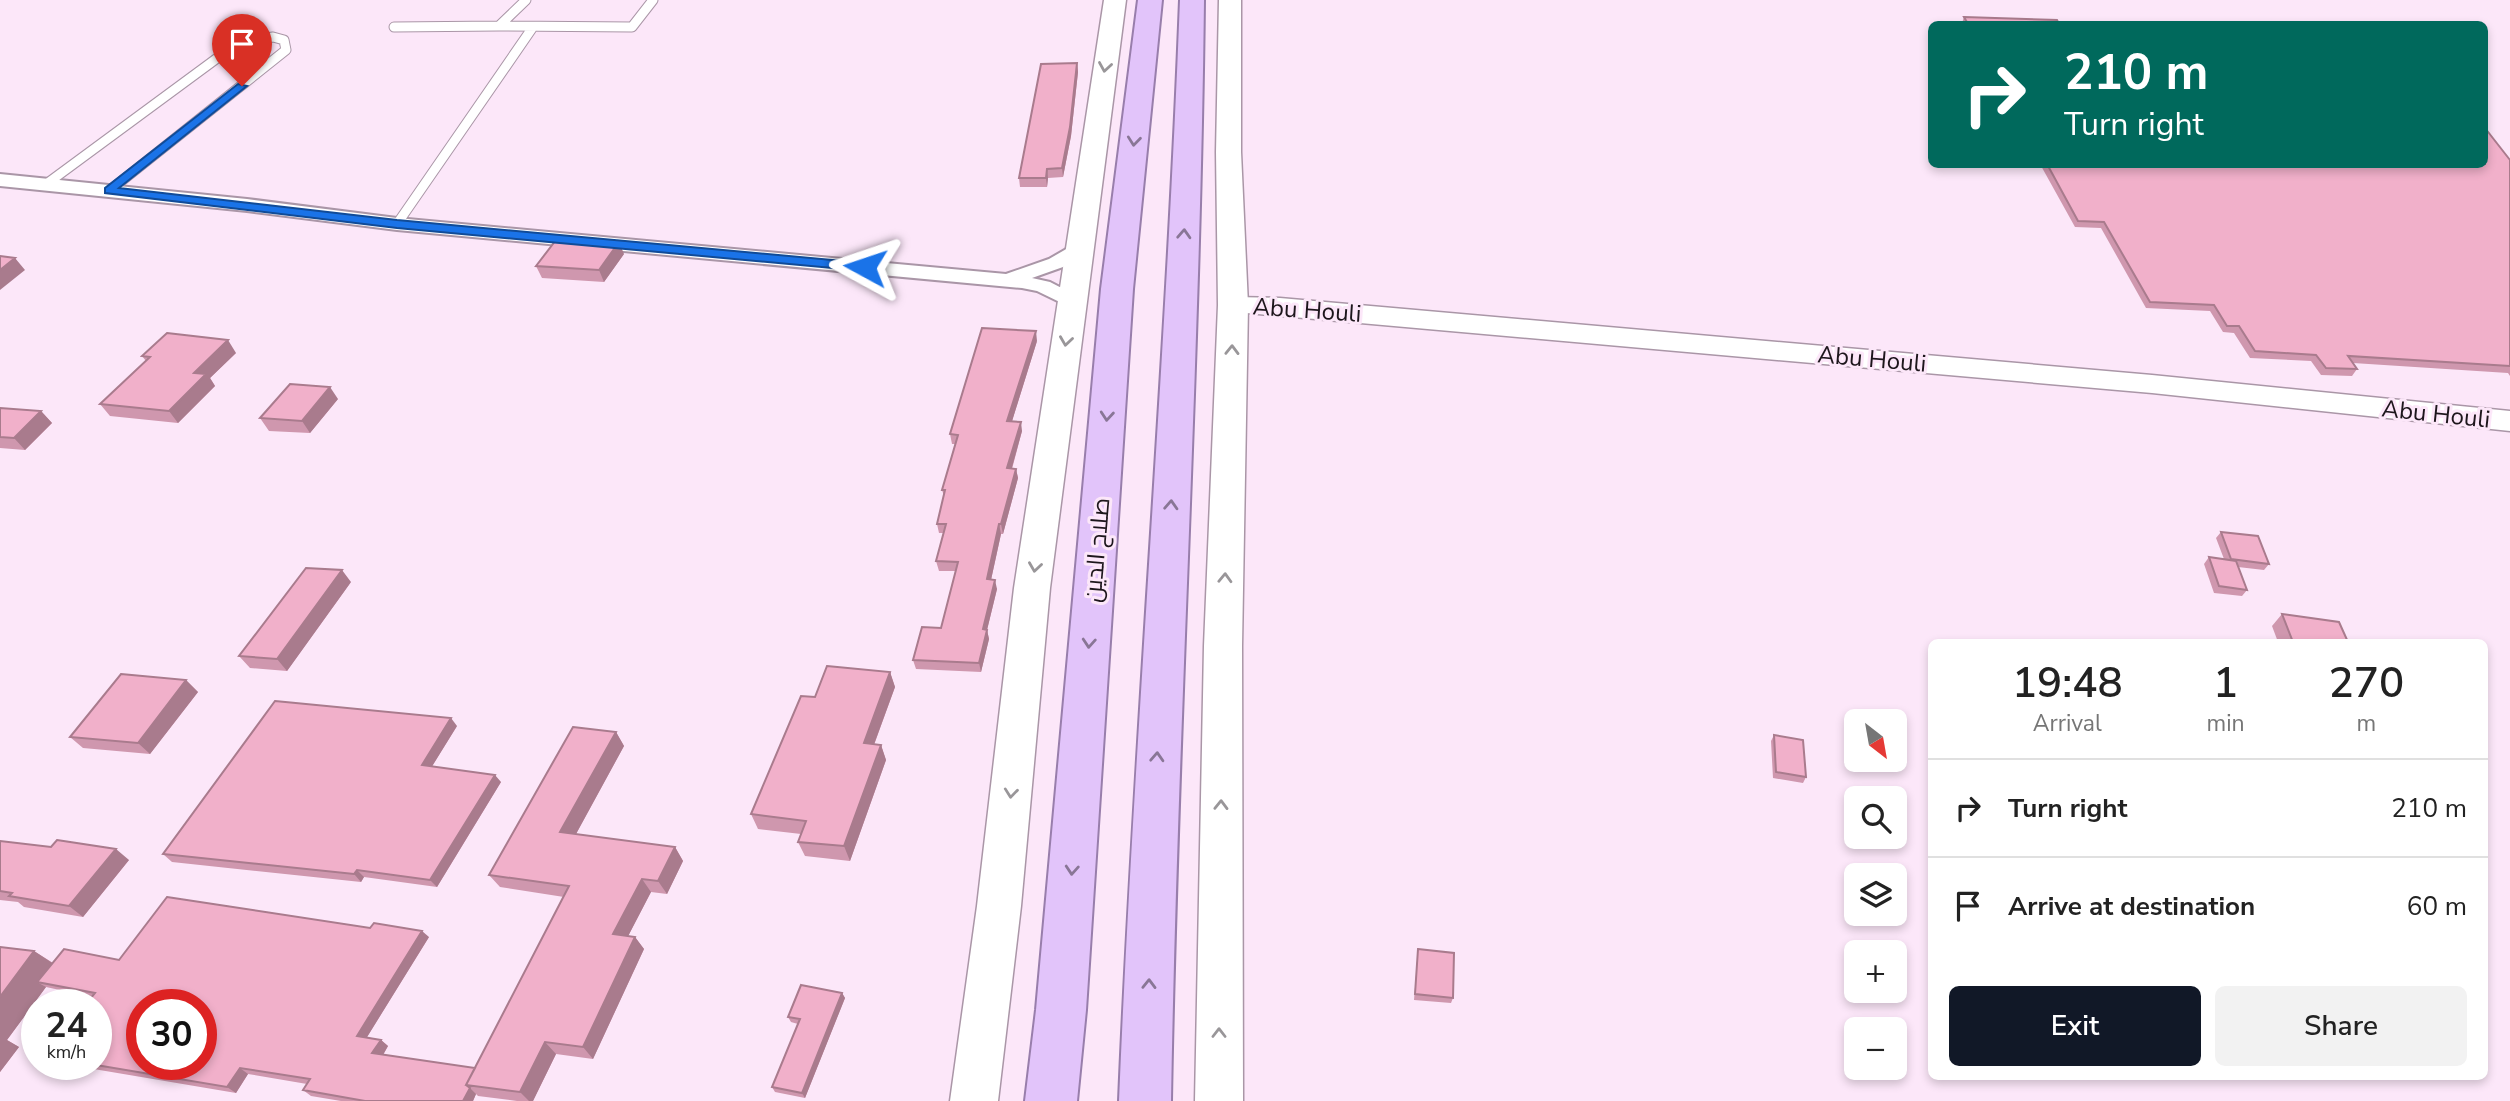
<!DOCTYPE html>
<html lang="en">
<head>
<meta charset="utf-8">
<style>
	body { margin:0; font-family:"Nunito Sans",Cairo,sans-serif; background:#f2f2f2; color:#222; height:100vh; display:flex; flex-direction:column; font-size:26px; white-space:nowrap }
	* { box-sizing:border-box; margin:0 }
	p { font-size:23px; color:#767676 }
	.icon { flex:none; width:38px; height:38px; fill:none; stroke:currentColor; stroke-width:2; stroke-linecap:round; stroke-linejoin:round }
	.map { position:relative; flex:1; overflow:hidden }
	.panel { position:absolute; left:1928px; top:639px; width:560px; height:441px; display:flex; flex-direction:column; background:#fff; border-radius:10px; box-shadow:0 4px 10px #0003 }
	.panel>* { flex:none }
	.top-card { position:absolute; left:1928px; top:21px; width:560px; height:147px; border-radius:10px; box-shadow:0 4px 10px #0003; background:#00695c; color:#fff; overflow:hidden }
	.needle { width:46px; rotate:149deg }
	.buttons { position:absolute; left:1844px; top:709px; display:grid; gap:14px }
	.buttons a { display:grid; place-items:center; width:63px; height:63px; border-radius:10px; background:#fff; box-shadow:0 4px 10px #0003; font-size:35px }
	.speed { position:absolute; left:21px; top:989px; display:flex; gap:14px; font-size:35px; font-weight:700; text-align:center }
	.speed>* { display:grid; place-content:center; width:91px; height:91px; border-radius:50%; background:#fff; box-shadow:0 4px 10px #0003; line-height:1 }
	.speed small { font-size:18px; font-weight:400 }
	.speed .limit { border:10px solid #d22; background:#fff; color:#111 }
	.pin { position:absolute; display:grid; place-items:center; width:60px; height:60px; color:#fff; margin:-72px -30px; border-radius:50% 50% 50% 0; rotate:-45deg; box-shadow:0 0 7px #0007 }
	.pin .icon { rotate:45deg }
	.me { position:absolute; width:77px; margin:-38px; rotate:275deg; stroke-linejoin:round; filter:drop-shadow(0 0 5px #0008) }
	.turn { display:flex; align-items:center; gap:24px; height:147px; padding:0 21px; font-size:32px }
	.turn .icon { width:91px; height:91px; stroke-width:2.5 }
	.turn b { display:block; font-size:49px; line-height:60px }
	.eta { display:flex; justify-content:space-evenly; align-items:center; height:119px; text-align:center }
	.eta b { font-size:42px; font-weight:600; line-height:49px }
	.cta { display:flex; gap:14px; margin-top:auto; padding:14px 21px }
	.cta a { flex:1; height:80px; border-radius:10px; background:#111827; color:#fff; font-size:28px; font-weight:600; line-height:80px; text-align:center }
	.cta a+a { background:#f2f2f2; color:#222 }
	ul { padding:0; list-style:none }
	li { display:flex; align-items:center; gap:21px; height:98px; padding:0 21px; border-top:2px solid #e0e0e0 }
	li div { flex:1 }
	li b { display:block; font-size:26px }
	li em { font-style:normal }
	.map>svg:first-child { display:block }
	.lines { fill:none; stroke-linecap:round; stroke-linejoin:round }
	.service-casing { stroke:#aa96a7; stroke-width:11 }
	.minor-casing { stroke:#aa96a7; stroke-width:4 }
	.tertiary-casing { stroke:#aa96a7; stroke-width:3 }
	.secondary-casing { stroke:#aa96a7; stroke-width:3 }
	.trunk-casing { stroke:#987eab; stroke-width:4 }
	.service { stroke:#fff; stroke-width:9 }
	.minor { fill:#fff; fill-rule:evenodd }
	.tertiary { fill:#fff; fill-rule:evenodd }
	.secondary { fill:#fff; fill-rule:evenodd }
	.trunk { fill:#e2c4fa; fill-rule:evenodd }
	.wall { fill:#cf97ae }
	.shaded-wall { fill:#a97b8d }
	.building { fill:#f1b0ca; stroke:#a97b8d; stroke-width:2; fill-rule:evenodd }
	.oneway { stroke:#999699 }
	.oneway2 { stroke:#897696 }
	.route { fill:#1a73e8; stroke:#114b97; stroke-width:2 }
	.labels { text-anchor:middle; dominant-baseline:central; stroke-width:6; stroke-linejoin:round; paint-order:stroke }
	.street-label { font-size:24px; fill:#1d161c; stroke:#fce7f9 }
</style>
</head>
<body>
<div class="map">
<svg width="2510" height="1101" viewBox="0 0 2510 1101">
	<rect width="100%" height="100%" fill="#fce7f9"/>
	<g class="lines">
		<g class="service-casing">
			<path id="service" d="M 499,26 L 632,27 L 653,0
				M 394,27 L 499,26 L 526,0
				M 45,185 L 239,42 L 273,37 L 284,40 L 286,50 L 109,191
				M 397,224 L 533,27"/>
		</g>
		<g class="minor-casing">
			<path id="minor" d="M 0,174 L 247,199 L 397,218 L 1006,274 L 1049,259 L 1075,244 L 1089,244 L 1092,248 L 1063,267 L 1032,278 L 1050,282 L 1079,297 L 1082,302 L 1079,307 L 1072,308 L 1037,291 L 1022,288 L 397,230 L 247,211 L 0,186 Z"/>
		</g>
		<g class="tertiary-casing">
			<path id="tertiary" d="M 1233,297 L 1280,298 L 2152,375 L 2510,411 L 2510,431 L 2152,393 L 1224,311 L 1220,305 L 1224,299 Z"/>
		</g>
		<g class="secondary-casing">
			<path id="secondary" d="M 1104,0 L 1126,0 L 1050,588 L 1021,906 L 998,1101 L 950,1101 L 977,906 L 1014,588 Z
				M 1219,0 L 1241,0 L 1241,152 L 1248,305 L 1242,646 L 1243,1101 L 1195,1101 L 1204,646 L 1218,305 L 1216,152 Z"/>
		</g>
		<g class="trunk-casing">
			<path id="trunk" d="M 1138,0 L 1162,0 L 1133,289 L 1086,1010 L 1077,1101 L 1025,1101 L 1036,1010 L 1101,289 Z
				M 1180,0 L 1204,0 C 1200,367 1177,734 1171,1101 L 1119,1101 C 1134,734 1166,367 1180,0 Z"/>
		</g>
		<use href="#service" class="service"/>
		<use href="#minor" class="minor"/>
		<use href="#tertiary" class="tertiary"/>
		<use href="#secondary" class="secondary"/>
		<use href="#trunk" class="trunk"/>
	</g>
	<path class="wall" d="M 1964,17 L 2059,24 L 1962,24 L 1962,23 Z
		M 1077,63 L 1078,72 L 1071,136 L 1063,177 L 1048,178 L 1047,187 L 1020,187 L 1019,178 Z
		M 2510,160 L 2510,376 L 2508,373 L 2353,363 L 2357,369 L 2352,376 L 2321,375 L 2311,361 L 2250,358 L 2234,333 L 2223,332 L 2210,311 L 2146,308 L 2101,228 L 2075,227 L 2040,164 L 2485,164 Z
		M 624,254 L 604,282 L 542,278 L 536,266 Z
		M 1037,341 L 1012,421 L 1022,431 L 1012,469 L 1016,469 L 1018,478 L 1003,534 L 1001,534 L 991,580 L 997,589 L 987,630 L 989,639 L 981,672 L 916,669 L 913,660 L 941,628 L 956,571 L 939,571 L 936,561 L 944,533 L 939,533 L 937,524 L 944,496 L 942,490 L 955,444 L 952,444 L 950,434 Z
		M 236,353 L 210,378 L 215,386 L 178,423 L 110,416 L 100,404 L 146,361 L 142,356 Z
		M 338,399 L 310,433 L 269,431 L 260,418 Z
		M 0,408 L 41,411 L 52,423 L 25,450 L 0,448 Z
		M 2221,532 L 2269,564 L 2264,570 L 2238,567 L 2247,590 L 2242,596 L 2214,593 L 2204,564 L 2209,557 L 2224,559 L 2216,538 Z
		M 351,582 L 287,671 L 250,668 L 239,656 Z
		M 2282,614 L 2348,642 L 2278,642 L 2272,626 Z
		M 890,672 L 895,687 L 874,745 L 881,745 L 886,760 L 850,861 L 805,856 L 798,842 L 801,834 L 758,829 L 751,814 L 815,697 Z
		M 186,680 L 198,692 L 150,754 L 83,748 L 70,737 Z
		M 457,726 L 432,766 L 501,782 L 437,887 L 364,877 L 361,882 L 172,862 L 163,854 Z
		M 616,732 L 624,746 L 576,834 L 675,847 L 683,861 L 667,894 L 651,892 L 628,936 L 635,937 L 644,949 L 593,1059 L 556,1054 L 533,1101 L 517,1101 L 478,1096 L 476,1094 L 473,1101 L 341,1101 L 311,1096 L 303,1090 L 307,1084 L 248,1074 L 236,1093 L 64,1064 L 96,1064 L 92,997 L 46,987 L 7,1040 L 19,1047 L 0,1072 L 0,947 L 34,951 L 53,963 L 119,960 L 429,937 L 367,1037 L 381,1040 L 388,1046 L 383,1055 L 475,1068 L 564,897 L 500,887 L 489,875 Z
		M 1774,735 L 1806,777 L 1803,783 L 1773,778 L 1771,741 Z
		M 0,841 L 129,860 L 83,917 L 24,907 L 18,902 L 0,900 Z
		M 1418,949 L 1453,998 L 1451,1003 L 1414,1000 Z
		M 842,993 L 845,998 L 805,1098 L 775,1092 L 772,1087 L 798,1024 L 791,1022 L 788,1017 Z"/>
	<path class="shaded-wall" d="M 1077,63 L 1078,72 L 1071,136 L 1063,177 L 1062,168 Z
		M 1047,169 L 1048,178 L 1047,187 L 1046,178 Z
		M 619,242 L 624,254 L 604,282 L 599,270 Z
		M 15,258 L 25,270 L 0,290 L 0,270 Z
		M 1036,331 L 1037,341 L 1009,431 L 1007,421 Z
		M 228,340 L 236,353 L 210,378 L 215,386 L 178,423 L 169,411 L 194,373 Z
		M 330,387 L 338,399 L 310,433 L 302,421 Z
		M 41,411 L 52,423 L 25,450 L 14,438 Z
		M 1021,422 L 1022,431 L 1009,478 L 1007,468 Z
		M 1016,469 L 1018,478 L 1003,534 L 1001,524 Z
		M 999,524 L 1001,534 L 989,589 L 987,579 Z
		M 342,570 L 351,582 L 287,671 L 277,659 Z
		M 995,580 L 997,589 L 987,630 L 989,639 L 981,672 L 979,663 L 983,629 Z
		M 890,672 L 895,687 L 869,758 L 864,743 Z
		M 186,680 L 198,692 L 150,754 L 138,743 Z
		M 451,718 L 457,726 L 428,773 L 422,765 Z
		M 616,732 L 624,746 L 570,845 L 560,832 Z
		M 881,745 L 886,760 L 850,861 L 844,846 Z
		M 495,775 L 501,782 L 437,887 L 430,880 Z
		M 675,847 L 683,861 L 667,894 L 658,881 Z
		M 116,849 L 129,860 L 83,917 L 69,906 Z
		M 357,870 L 364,877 L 361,882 L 354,874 Z
		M 642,879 L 651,892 L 623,946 L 613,934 Z
		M 422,931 L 429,937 L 364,1042 L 357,1036 Z
		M 635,937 L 644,949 L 593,1059 L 583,1047 Z
		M 34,951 L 60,968 L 37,982 L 46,987 L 7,1040 L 19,1047 L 0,1072 L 0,997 Z
		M 842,993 L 845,998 L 805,1098 L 802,1093 Z
		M 381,1040 L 388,1046 L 380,1060 L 372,1053 Z
		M 545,1042 L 556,1054 L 533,1101 L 529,1101 L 520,1092 Z
		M 240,1068 L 248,1074 L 236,1093 L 227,1087 Z
		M 470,1088 L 476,1094 L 473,1101 L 463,1101 Z"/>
	<path class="building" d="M 1964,17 L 2057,20 L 2059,24 L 1968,24 Z
		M 1077,63 L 1070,127 L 1062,168 L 1047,169 L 1046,178 L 1019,178 L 1041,64 Z
		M 2485,128 L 2510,160 L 2510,366 L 2348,356 L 2357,369 L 2326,368 L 2316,355 L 2255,351 L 2239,326 L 2227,326 L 2214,305 L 2150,302 L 2104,222 L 2078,221 L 2047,164 L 2485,164 Z
		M 577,238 L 619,242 L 599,270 L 536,266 L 556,240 L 574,241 Z
		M 0,256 L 15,258 L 0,270 Z
		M 982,328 L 1036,331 L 1007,421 L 1021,422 L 1007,468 L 1016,469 L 1001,524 L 999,524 L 987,579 L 995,580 L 983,629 L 987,630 L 979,663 L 913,660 L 922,627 L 941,628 L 958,562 L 936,561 L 946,524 L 937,524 L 945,490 L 942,490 L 958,435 L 950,434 Z
		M 167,333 L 228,340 L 194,373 L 206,374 L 169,411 L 100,404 L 150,357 L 142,356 Z
		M 290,384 L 330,387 L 302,421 L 260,418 Z
		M 0,408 L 41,411 L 14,438 L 0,437 Z
		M 2221,532 L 2258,536 L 2269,564 L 2231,559 Z
		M 2209,557 L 2236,561 L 2247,590 L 2219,586 Z
		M 306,568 L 342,570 L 277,659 L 239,656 Z
		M 2282,614 L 2339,622 L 2348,642 L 2293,642 Z
		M 827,666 L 890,672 L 864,743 L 881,745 L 844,846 L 798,842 L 806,821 L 751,814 L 801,696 L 815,697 Z
		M 121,674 L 186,680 L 138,743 L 70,737 Z
		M 275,701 L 451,718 L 422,765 L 495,775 L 430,880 L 357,870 L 354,874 L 163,854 Z
		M 573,727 L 616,732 L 560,832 L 675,847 L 658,881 L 642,879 L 613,934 L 635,937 L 583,1047 L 545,1042 L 520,1092 L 466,1085 L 569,886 L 489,875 Z
		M 1774,735 L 1803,740 L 1806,777 L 1776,772 Z
		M 57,840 L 116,849 L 69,906 L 9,896 L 12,893 L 0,891 L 0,841 L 51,847 Z
		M 167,897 L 370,928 L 374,923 L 422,931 L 357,1036 L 381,1040 L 372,1053 L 475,1068 L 466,1085 L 470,1088 L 463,1101 L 365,1101 L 303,1090 L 310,1079 L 240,1068 L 227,1087 L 90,1064 L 96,1064 L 96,1004 L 86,1004 L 95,993 L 37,982 L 64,949 L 119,960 ZM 142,1004 L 201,1004 L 201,1064 L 142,1064 Z
		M 0,947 L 34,951 L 0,997 Z
		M 1418,949 L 1454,953 L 1453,998 L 1415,994 Z
		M 801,985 L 842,993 L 802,1093 L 772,1087 L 800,1019 L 788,1017 Z"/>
	<defs><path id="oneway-chevron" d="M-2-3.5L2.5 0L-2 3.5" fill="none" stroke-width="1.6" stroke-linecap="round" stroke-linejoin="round" transform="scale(1.75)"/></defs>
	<g class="oneway">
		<use href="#oneway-chevron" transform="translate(1105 67) rotate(99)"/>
		<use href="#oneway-chevron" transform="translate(1066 341) rotate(98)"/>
		<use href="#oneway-chevron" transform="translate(1232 350) rotate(-89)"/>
		<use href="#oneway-chevron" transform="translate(1035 567) rotate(98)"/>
		<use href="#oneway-chevron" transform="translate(1225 578) rotate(-88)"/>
		<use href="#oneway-chevron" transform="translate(1011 793) rotate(96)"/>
		<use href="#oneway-chevron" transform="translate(1221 805) rotate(-89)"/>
		<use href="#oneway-chevron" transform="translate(1219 1033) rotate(-90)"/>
	</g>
	<g class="oneway2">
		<use href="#oneway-chevron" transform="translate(1134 141) rotate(96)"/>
		<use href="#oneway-chevron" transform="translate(1184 234) rotate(-87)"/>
		<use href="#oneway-chevron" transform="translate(1107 416) rotate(95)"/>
		<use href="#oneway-chevron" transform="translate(1171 505) rotate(-87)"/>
		<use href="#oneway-chevron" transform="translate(1089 643) rotate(94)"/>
		<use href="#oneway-chevron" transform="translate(1157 757) rotate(-87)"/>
		<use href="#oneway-chevron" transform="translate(1072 870) rotate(94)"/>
		<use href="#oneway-chevron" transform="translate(1149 984) rotate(-89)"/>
	</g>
	<path class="route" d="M 238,84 L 247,86 L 119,188 L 397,220 L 865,263 L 871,267 L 865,271 L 397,228 L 105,193 L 105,188 Z"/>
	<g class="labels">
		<g class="street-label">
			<text transform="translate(1307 310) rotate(4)">Abu Houli</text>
			<text transform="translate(1872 359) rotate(5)">Abu Houli</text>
			<text transform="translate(2436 414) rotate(6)">Abu Houli</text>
			<text transform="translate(1097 550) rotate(-85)">صلاح الدين</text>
		</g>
	</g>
</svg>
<div class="buttons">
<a><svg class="needle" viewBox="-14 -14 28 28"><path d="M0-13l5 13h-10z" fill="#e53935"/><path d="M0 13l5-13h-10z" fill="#767676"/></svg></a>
<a><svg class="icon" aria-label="search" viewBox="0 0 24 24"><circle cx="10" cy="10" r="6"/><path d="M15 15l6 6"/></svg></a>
<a><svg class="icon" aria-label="layers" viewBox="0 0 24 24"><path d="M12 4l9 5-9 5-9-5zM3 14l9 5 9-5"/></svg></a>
<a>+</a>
<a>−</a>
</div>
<div class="speed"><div>24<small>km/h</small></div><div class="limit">30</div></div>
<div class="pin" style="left:242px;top:86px;background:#d93025"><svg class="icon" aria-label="arrive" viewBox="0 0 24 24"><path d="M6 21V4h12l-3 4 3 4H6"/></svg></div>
<svg class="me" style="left:865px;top:267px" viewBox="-20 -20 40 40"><path d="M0-17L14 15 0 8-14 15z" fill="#1a73e8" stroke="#fff" stroke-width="4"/></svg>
<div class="top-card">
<div class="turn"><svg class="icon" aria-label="right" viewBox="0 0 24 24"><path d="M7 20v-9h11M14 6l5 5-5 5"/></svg><div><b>210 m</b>Turn right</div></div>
</div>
<section class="panel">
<div class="eta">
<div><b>19:48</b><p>Arrival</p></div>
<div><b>1</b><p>min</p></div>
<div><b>270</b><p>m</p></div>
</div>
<ul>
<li><svg class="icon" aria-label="right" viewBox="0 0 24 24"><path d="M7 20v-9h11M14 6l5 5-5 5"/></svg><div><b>Turn right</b></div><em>210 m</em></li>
<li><svg class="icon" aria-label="arrive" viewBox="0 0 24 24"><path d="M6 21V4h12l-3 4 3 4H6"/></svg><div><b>Arrive at destination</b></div><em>60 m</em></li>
</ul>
<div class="cta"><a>Exit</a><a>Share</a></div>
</section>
</div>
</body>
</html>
